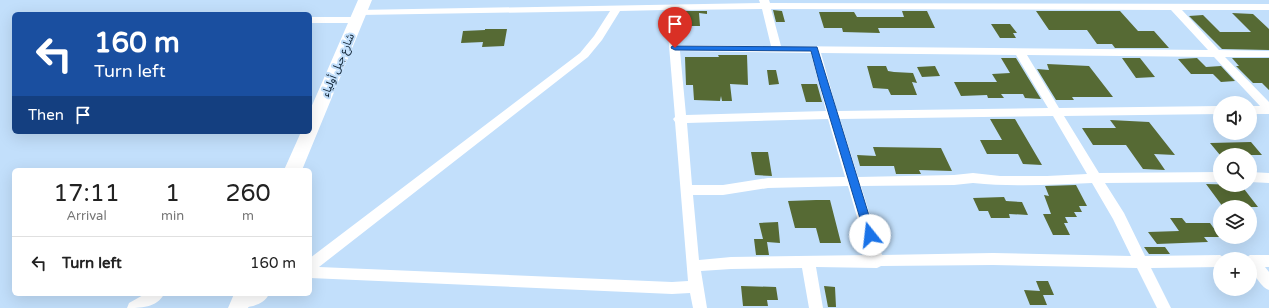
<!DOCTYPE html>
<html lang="en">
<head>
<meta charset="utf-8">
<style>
	body { margin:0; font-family:"Varela Round","Noto Sans Arabic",sans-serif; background:#f2f2f2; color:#222; height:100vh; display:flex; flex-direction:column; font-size:15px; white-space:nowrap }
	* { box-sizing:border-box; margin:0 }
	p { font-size:13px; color:#767676 }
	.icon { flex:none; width:22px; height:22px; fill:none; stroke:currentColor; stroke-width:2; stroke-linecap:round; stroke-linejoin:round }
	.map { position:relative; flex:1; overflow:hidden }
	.drawer { position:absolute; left:12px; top:168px; width:300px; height:128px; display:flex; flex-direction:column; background:#fff; border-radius:6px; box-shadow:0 4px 16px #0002 }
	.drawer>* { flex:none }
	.banner { position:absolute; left:12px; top:12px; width:300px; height:122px; border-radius:6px; box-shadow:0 4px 16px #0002; background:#1a4fa0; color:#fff; overflow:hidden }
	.controls { position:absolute; left:1213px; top:96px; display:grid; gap:8px }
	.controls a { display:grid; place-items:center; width:44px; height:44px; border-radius:50%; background:#fff; box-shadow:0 4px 16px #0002; font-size:20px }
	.pin { position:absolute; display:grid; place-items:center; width:34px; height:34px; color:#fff; margin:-41px -17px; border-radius:50% 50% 50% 0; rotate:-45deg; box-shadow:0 0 4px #0007 }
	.pin .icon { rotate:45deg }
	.me { position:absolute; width:44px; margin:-22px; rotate:344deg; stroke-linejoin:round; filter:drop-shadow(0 0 3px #0008) }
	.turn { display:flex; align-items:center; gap:14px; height:84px; padding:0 16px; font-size:18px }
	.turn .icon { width:52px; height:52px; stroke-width:2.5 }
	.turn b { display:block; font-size:28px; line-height:34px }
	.then { display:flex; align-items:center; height:38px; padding:0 16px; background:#0003; gap:8px; font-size:15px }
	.eta { display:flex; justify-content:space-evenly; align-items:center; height:68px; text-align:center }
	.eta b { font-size:24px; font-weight:600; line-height:28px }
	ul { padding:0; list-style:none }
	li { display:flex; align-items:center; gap:12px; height:52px; padding:0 16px; border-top:1px solid #e0e0e0 }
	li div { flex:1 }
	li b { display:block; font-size:15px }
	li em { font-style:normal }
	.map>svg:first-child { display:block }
	.building { fill:#566a34 }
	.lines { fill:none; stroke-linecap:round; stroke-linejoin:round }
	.minor { fill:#fff; fill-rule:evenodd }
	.highway { fill:#fff; fill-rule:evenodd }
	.route { fill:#1a73e8; stroke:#114b97 }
	.labels { text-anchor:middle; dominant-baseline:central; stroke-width:4; stroke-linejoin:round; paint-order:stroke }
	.street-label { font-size:11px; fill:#071b2c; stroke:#c2dffb }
</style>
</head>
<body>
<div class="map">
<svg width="1269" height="308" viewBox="0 0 1269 308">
	<rect width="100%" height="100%" fill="#c2dffb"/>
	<path class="building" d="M 773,10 L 782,11 L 785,22 L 776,22 Z
		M 685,11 L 707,11 L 707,14 L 699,13 L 700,26 L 686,26 Z
		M 902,11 L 927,11 L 935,28 L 878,28 L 880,33 L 843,32 L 842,28 L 824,28 L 819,12 L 854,12 L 857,17 L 904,17 Z
		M 1036,11 L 1120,11 L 1138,31 L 1154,31 L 1169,48 L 1115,48 L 1112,44 L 1097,44 L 1087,30 L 1049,30 Z
		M 1232,13 L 1253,14 L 1269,29 L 1269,50 L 1222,49 L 1189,16 L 1203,15 L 1220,32 L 1251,32 Z
		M 991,24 L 1010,24 L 1017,33 L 1013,33 L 1016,38 L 1000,38 Z
		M 485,29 L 507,29 L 504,46 L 482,47 L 483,42 L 461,43 L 463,31 L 485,30 Z
		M 718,55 L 747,55 L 748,85 L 730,84 L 732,101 L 722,101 L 721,96 L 720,101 L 694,100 L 693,85 L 686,85 L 685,57 L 719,57 Z
		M 1001,58 L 1016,58 L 1041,99 L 1025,98 L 1023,94 L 1001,94 L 1004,98 L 988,98 L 987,95 L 961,96 L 954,82 L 997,82 L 992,74 L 1010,73 Z
		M 1122,58 L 1140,58 L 1155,77 L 1136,78 Z
		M 1197,58 L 1213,74 L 1191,74 L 1178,59 Z
		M 1232,58 L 1269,58 L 1269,90 L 1262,83 L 1253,83 L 1236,66 L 1239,66 Z
		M 1047,64 L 1089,66 L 1113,97 L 1072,97 L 1074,100 L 1056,100 L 1037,69 L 1049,70 Z
		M 867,66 L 886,66 L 888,71 L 894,72 L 913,73 L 917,83 L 912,82 L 917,95 L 891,95 L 888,89 L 873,88 Z
		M 935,66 L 940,76 L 922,77 L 917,67 Z
		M 1221,66 L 1235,81 L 1221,82 L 1206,67 Z
		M 767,70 L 776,70 L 779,84 L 769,85 Z
		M 801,84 L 817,84 L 822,102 L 806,102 Z
		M 990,119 L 1015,119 L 1042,165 L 1023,164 L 1018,154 L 987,154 L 980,140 L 1002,140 Z
		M 1110,120 L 1149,122 L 1175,155 L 1154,154 L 1165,170 L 1143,169 L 1126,145 L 1093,145 L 1082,128 L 1116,128 Z
		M 1251,142 L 1262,155 L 1220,155 L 1210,143 Z
		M 873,147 L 941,148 L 952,171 L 919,170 L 921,174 L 896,174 L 894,166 L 860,166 L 857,155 L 876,156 Z
		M 751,152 L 768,152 L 772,176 L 755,175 Z
		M 1206,184 L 1241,185 L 1258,207 L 1223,207 Z
		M 1076,185 L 1087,206 L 1079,206 L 1082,212 L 1074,212 L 1077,217 L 1065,217 L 1068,223 L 1064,223 L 1070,235 L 1053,235 L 1043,214 L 1051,214 L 1044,195 L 1049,196 L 1045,186 Z
		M 1004,197 L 1006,201 L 1022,202 L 1028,215 L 1009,214 L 1010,218 L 991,218 L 988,211 L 979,211 L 973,198 Z
		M 816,200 L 830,200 L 841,243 L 820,243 L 816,228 L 795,228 L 788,201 Z
		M 1170,218 L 1182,218 L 1186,223 L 1210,223 L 1220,237 L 1204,237 L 1208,242 L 1157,244 L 1148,232 L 1179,231 Z
		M 778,222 L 780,243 L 767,242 L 769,255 L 756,255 L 754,239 L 763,239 L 759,223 Z
		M 1144,247 L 1165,247 L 1170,254 L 1149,254 Z
		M 1036,281 L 1048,281 L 1054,295 L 1043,295 L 1047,305 L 1030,305 L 1024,290 L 1040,291 Z
		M 741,286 L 776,287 L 778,300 L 767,300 L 768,306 L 743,306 Z
		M 824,286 L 835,287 L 836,307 L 828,307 Z"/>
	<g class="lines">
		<path class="minor" d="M 759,0 L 769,0 L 770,3 L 1269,4 L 1269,10 L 1182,10 L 1219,50 L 1269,51 L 1269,57 L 1225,57 L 1269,102 L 1269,114 L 1250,114 L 1250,106 L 1260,106 L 1214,57 L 1027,55 L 1059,108 L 1220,106 L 1220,114 L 1064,116 L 1099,173 L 1220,172 L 1220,182 L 1105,183 L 1124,213 L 1145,256 L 1220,255 L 1226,259 L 1220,259 L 1220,267 L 1151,268 L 1171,308 L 1157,308 L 1137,268 L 993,265 L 881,266 L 877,268 L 816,267 L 823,308 L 809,308 L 802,268 L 731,269 L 701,271 L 707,308 L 693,308 L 690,293 L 672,294 L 310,278 L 310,258 L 580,53 L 594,36 L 610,11 L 360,15 L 355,12 L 357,10 L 760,3 ZM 762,9 L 771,46 L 679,45 L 676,10 ZM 771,9 L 1171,10 L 1208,50 L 781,46 ZM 666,10 L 675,117 L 673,119 L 675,122 L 688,281 L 672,282 L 319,267 L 588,57 L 602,40 L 620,11 ZM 680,51 L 811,53 L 826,111 L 686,115 ZM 821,53 L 1016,55 L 1048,108 L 837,111 ZM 1053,116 L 1087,174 L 1047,176 L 1000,176 L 973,173 L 954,175 L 858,177 L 840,119 ZM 828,119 L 845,177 L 768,178 L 723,185 L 692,185 L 687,123 ZM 973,183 C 1013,187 1052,185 1092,183 L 1113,219 L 1131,256 L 993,253 L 882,255 L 861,186 L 954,185 ZM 848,186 L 868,255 L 731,257 L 699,260 L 693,195 L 723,195 L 768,188 Z
			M 310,17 L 357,17 L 362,20 L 357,23 L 310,23 Z
			M 1250,172 L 1269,173 L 1269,183 L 1250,182 Z
			M 1250,255 L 1269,255 L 1269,267 L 1265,267 L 1269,272 L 1269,290 C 1260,287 1250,269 1250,259 L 1244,259 Z
			M 145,294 L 164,294 C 157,308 140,308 127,308 L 129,303 Z
			M 248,294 L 269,294 C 263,307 245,308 233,308 L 232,306 L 234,302 Z"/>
		<path class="highway" d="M 358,0 L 372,0 L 302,170 L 284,170 L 301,132 L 310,132 L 310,110 Z
			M 234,294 L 254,294 L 248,308 L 228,308 Z"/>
	</g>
	<path class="route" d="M 672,46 L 817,47 L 875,235 L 873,238 L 866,238 L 865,235 L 820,85 L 811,51 L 675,50 L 671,48 Z"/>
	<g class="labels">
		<g class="street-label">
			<text transform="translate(338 65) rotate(-67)">شارع جبل أولياء</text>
		</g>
	</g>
</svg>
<div class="controls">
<a><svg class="icon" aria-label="sound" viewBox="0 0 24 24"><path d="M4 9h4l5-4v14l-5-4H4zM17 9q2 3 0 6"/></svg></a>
<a><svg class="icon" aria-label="search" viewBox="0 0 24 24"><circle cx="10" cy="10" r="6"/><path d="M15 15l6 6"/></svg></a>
<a><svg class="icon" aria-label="layers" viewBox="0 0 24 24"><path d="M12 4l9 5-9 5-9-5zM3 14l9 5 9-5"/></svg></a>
<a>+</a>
</div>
<div class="pin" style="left:675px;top:48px;background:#d93025"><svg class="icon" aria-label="arrive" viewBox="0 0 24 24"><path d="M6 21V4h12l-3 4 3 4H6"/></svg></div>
<svg class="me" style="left:870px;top:235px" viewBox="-20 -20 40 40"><circle r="19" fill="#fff"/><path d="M0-13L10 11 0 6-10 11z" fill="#1a73e8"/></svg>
<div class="banner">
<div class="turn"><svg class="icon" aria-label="left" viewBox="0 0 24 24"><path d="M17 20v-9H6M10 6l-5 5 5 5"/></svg><div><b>160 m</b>Turn left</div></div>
<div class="then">Then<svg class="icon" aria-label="arrive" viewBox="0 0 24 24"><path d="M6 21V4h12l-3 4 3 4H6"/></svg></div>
</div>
<section class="drawer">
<div class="eta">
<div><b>17:11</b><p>Arrival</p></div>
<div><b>1</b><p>min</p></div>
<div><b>260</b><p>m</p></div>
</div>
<ul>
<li><svg class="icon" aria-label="left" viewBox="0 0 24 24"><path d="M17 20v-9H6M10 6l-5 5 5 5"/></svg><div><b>Turn left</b></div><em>160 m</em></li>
</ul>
</section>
</div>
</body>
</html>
